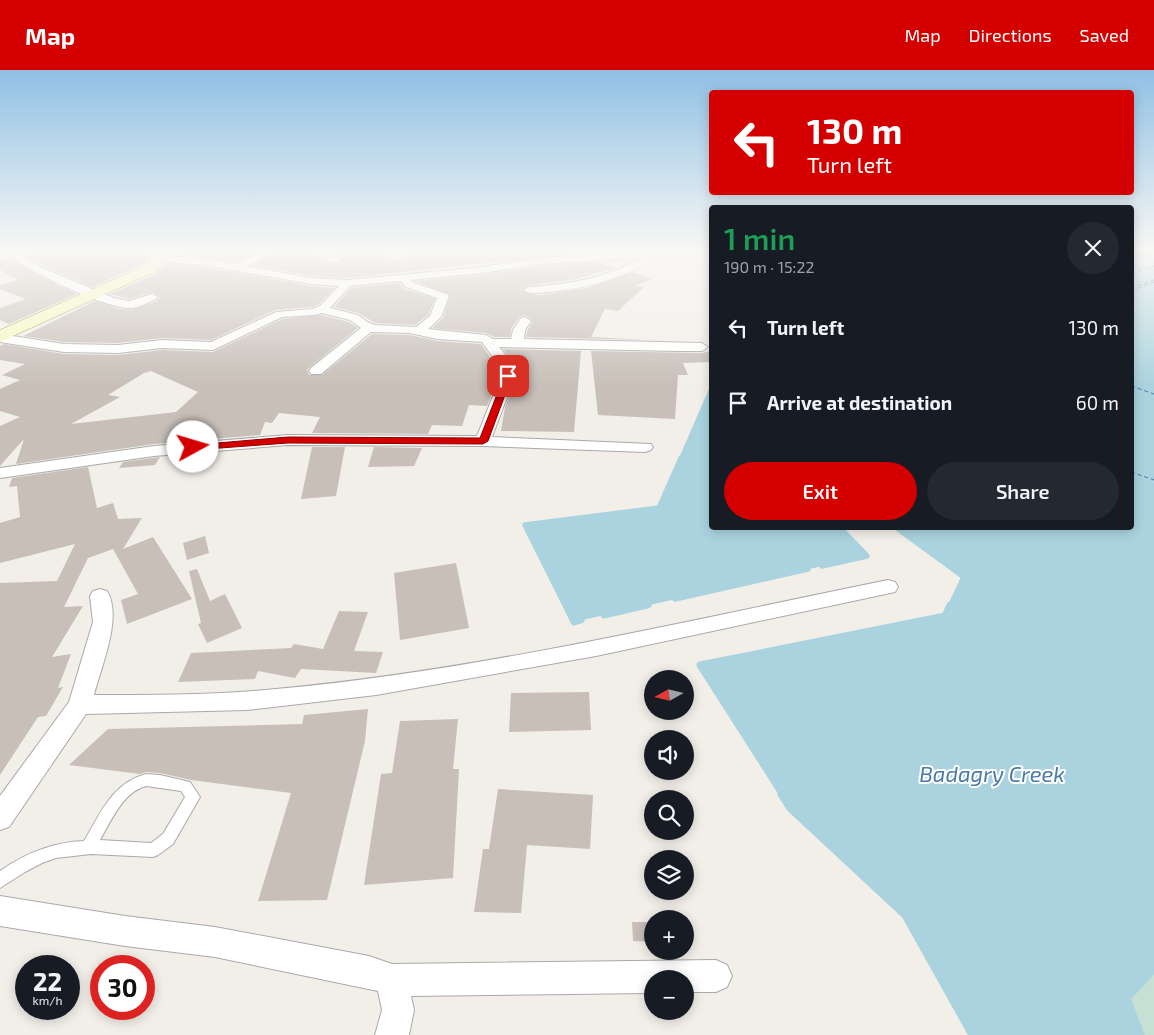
<!DOCTYPE html>
<html lang="en">
<head>
<meta charset="utf-8">
<style>
	body { margin:0; font-family:"Exo 2",sans-serif; background:#242831; color:#f1f3f6; height:100vh; display:flex; flex-direction:column; font-size:19px; white-space:nowrap }
	* { box-sizing:border-box; margin:0 }
	p { font-size:16px; color:#9ea1a6 }
	.icon { flex:none; width:28px; height:28px; fill:none; stroke:currentColor; stroke-width:2; stroke-linecap:round; stroke-linejoin:round }
	.map { position:relative; flex:1; overflow:hidden }
	.side { position:absolute; left:709px; top:135px; width:425px; height:325px; display:flex; flex-direction:column; background:#171b24; border-radius:5px; box-shadow:0 2px 12px #0003 }
	.side>* { flex:none }
	.hud { position:absolute; left:709px; top:20px; width:425px; height:105px; border-radius:5px; box-shadow:0 2px 12px #0003; background:#d40000; color:#fff; overflow:hidden }
	.needle { width:32px; rotate:262deg }
	.buttons { position:absolute; left:644px; top:600px; display:grid; gap:10px }
	.buttons a { display:grid; place-items:center; width:50px; height:50px; border-radius:50%; background:#171b24; box-shadow:0 2px 12px #0003; font-size:25px }
	.speed { position:absolute; left:15px; top:885px; display:flex; gap:10px; font-size:25px; font-weight:700; text-align:center }
	.speed>* { display:grid; place-content:center; width:65px; height:65px; border-radius:50%; background:#171b24; box-shadow:0 2px 12px #0003; line-height:1 }
	.speed small { font-size:12px; font-weight:400 }
	.speed .limit { border:8px solid #d22; background:#fff; color:#111 }
	.pin { position:absolute; display:grid; place-items:center; width:42px; height:42px; color:#fff; margin:-21px; border-radius:10px; box-shadow:0 2px 8px #0006 }
	.me { position:absolute; width:55px; margin:-28px; rotate:84deg; stroke-linejoin:round; filter:drop-shadow(0 0 4px #0008) }
	.turn { display:flex; align-items:center; gap:18px; height:105px; padding:0 15px; font-size:22px }
	.turn .icon { width:65px; height:65px; stroke-width:2.5 }
	.turn b { display:block; font-size:35px; line-height:42px }
	.round { display:grid; place-items:center; flex:none; width:52px; height:52px; border-radius:26px; background:#242831 }
	.summary { display:flex; align-items:center; justify-content:space-between; height:85px; padding:0 15px }
	h1 { font-size:30px; font-weight:600; line-height:38px; color:#1e9e55 }
	.primary-button { display:flex; gap:10px; margin-top:auto; padding:10px 15px }
	.primary-button a { flex:1; height:58px; border-radius:30px; background:#d40000; color:#fff; font-size:20px; font-weight:600; line-height:58px; text-align:center }
	.primary-button a+a { background:#242831; color:#f1f3f6 }
	ul { padding:0; list-style:none }
	li { display:flex; align-items:center; gap:15px; height:75px; padding:0 15px }
	li div { flex:1 }
	li b { display:block; font-size:19px }
	li em { font-style:normal }
	header { display:flex; align-items:center; gap:30px; box-sizing:border-box; height:70px; padding:0 25px; background:#d40000; color:#fff }
	header strong { font-size:24px }
	nav { display:flex; gap:28px; margin-inline-start:auto; font-size:18px }
	.map>svg:first-child { display:block }
	.wetland { fill:#c6e0d4 }
	.water { fill:#aad3df }
	.lines { fill:none; stroke-linecap:round; stroke-linejoin:round }
	.stream-far3 { stroke:#aad3df; stroke-width:4.5 }
	.stream-far2 { stroke:#aad3df; stroke-width:5.5 }
	.stream-far1 { stroke:#aad3df; stroke-width:7 }
	.stream { stroke:#aad3df; stroke-width:9 }
	.ferry { stroke:#4a7aab; stroke-width:1; stroke-dasharray:4 3; stroke-linecap:butt }
	.building { fill:#c7bfb8; fill-rule:evenodd }
	.service-casing { stroke:#a9a9a9; stroke-width:2 }
	.minor-casing { stroke:#a9a9a9; stroke-width:2 }
	.secondary-casing { stroke:#707d05; stroke-width:1 }
	.service { fill:#fff; fill-rule:evenodd }
	.minor { fill:#fff; fill-rule:evenodd }
	.secondary { fill:#f7fabf; fill-rule:evenodd }
	.route { fill:#d40000; stroke:#8a0000 }
	.labels { text-anchor:middle; dominant-baseline:central; stroke-width:4; stroke-linejoin:round; paint-order:stroke }
	.near-water-label { font-size:22px; font-style:italic; fill:#4a7aab; stroke:#fff }
</style>
</head>
<body>
<header>
<strong>Map</strong>
<nav><a>Map</a><a>Directions</a><a>Saved</a></nav>
</header>
<div class="map">
<svg width="1154" height="965" viewBox="0 0 1154 965">
	<rect width="100%" height="100%" fill="#f2efe9"/>
	<path class="wetland" d="M 1154,898 L 1154,965 L 1140,965 L 1126,928 Z"/>
	<path class="water" d="M 1131,182 L 1154,182 L 1154,898 L 1126,928 L 1140,965 L 973,965 L 906,845 L 791,738 L 700,595 L 945,546 L 964,507 L 897,458 L 1131,458 Z
		M 711,320 L 711,458 L 840,458 L 867,486 L 574,552 L 525,455 L 659,438 Z"/>
	<g class="lines">
		<path class="stream-far3" d="M 681,389 L 711,320"/>
		<path class="stream-far2" d="M 897,458 L 964,507 L 950,537
			M 822,496 L 867,486 L 840,458
			M 675,529 L 808,499
			M 566,537 L 525,455 L 659,438 L 681,388
			M 641,537 L 649,535"/>
		<path class="stream-far1" d="M 566,535 L 574,552 L 581,550
			M 604,545 L 647,535
			M 783,725 L 700,595 L 945,546 L 950,535"/>
		<path class="stream" d="M 782,724 L 791,738 L 906,845 L 973,965
			M 1140,965 L 1126,928 L 1154,898"/>
		<path class="ferry" d="M 1131,189 L 1153,182
			M 1131,203 L 1154,196
			M 1131,218 L 1154,210
			M 1131,221 L 1154,212
			M 1131,316 L 1154,324
			M 1131,402 L 1154,410"/>
	</g>
	<path class="building" d="M 36,182 L 145,182 L 150,189 L 141,195 L 92,217 L 41,195 L 25,185 Z
		M 166,182 L 255,182 L 235,192 L 206,187 L 168,184 Z
		M 276,182 L 307,182 L 336,195 L 343,189 L 331,182 L 371,182 L 396,192 L 420,182 L 565,182 L 571,184 L 347,208 L 310,206 L 253,195 Z
		M 11,189 L 45,209 L 77,224 L 9,254 L 0,250 L 0,238 L 26,229 L 0,219 L 0,215 L 18,210 L 0,200 L 0,191 Z
		M 599,192 L 617,198 L 572,210 L 529,215 L 522,220 L 528,224 L 540,225 L 587,218 L 633,202 L 647,206 L 646,207 L 651,209 L 635,216 L 644,217 L 618,241 L 605,239 L 591,267 L 646,270 L 526,267 L 527,261 L 533,251 L 525,245 L 519,247 L 511,259 L 510,267 L 494,267 L 486,263 L 432,258 L 443,248 L 450,225 L 415,211 L 482,205 L 543,196 Z
		M 166,194 L 206,197 L 310,216 L 335,218 L 319,234 L 312,237 L 275,240 L 211,270 L 162,268 L 118,273 L 64,272 L 23,266 L 95,231 L 119,239 L 131,240 L 157,231 L 160,227 L 153,222 L 129,229 L 110,224 L 153,205 Z
		M 400,213 L 405,219 L 435,229 L 428,245 L 415,255 L 375,253 L 358,243 L 334,237 L 351,218 Z
		M 322,245 L 349,252 L 358,258 L 310,297 L 307,300 L 309,305 L 322,305 L 372,264 L 410,265 L 437,271 L 481,274 L 499,299 L 499,306 L 487,336 L 469,335 L 462,356 L 432,355 L 428,364 L 312,363 L 320,347 L 279,343 L 272,353 L 265,352 L 260,365 L 154,374 L 16,394 L 24,369 L 0,396 L 0,356 L 20,347 L 0,341 L 0,319 L 20,310 L 2,305 L 25,294 L 0,290 L 0,276 L 4,274 L 64,284 L 118,285 L 162,280 L 213,282 L 282,249 ZM 151,301 L 198,322 L 176,342 L 71,354 L 120,327 L 108,325 L 144,303 Z
		M 503,279 L 581,281 L 574,362 L 501,361 L 505,337 L 517,306 L 516,296 Z
		M 591,281 L 702,283 L 711,281 L 711,292 L 683,293 L 688,305 L 678,305 L 675,349 L 598,345 Z
		M 312,377 L 345,377 L 336,426 L 301,429 Z
		M 374,377 L 422,378 L 414,396 L 368,397 Z
		M 160,387 L 155,395 L 119,398 L 123,392 Z
		M 88,397 L 97,438 L 113,433 L 118,449 L 142,448 L 123,479 L 153,467 L 192,529 L 127,554 L 121,530 L 138,524 L 113,479 L 88,488 L 64,537 L 83,536 L 52,587 L 71,584 L 58,618 L 63,617 L 46,646 L 38,647 L 0,705 L 0,513 L 57,511 L 75,474 L 0,493 L 0,453 L 20,447 L 17,416 L 9,417 L 12,408 Z
		M 205,466 L 209,483 L 187,490 L 183,473 Z
		M 456,493 L 469,558 L 400,570 L 394,503 Z
		M 197,499 L 210,531 L 225,524 L 242,558 L 207,573 L 198,554 L 201,553 L 189,501 Z
		M 339,541 L 368,542 L 354,581 L 383,582 L 376,603 L 301,599 L 295,608 L 258,601 L 255,609 L 178,612 L 191,583 L 291,578 L 294,574 L 323,579 Z
		M 589,622 L 591,660 L 509,662 L 511,623 Z
		M 368,639 L 365,671 L 327,830 L 258,831 L 291,723 L 191,710 L 160,703 L 146,702 L 140,704 L 69,695 L 108,659 L 302,654 L 304,645 Z
		M 458,649 L 453,699 L 459,699 L 453,808 L 364,815 L 381,704 L 392,703 L 400,651 Z
		M 498,719 L 593,725 L 590,779 L 527,775 L 521,843 L 474,842 L 483,779 L 489,779 Z
		M 632,852 L 652,852 L 652,872 L 633,871 Z"/>
	<g class="lines">
		<g class="service-casing">
			<path id="service" d="M 146,704 L 160,705 L 190,712 L 200,727 L 173,774 L 158,785 L 153,787 L 91,784 L 56,788 L 42,793 L 25,802 L 0,818 L 0,801 C 26,783 53,772 84,771 C 101,743 112,713 146,704 ZM 146,716 L 181,721 L 185,727 L 163,764 L 151,773 L 100,770 C 111,751 123,722 146,716 Z"/>
		</g>
		<g class="minor-casing">
			<path id="minor" d="M 5,182 L 17,182 L 40,197 L 114,228 L 129,231 L 152,224 L 158,227 L 156,229 C 148,232 139,238 131,238 C 108,240 22,199 5,182 Z
				M 260,182 L 274,182 L 247,196 L 310,208 L 347,210 L 482,197 L 543,188 L 633,182 L 691,182 L 686,185 L 651,187 L 650,191 C 617,211 583,219 546,222 C 538,223 529,225 524,220 L 529,217 C 569,214 605,209 641,188 L 543,194 L 482,203 L 411,210 L 414,213 L 447,224 L 449,226 L 441,247 L 428,259 L 486,265 L 493,269 L 511,269 L 513,260 L 521,248 L 525,247 L 531,251 L 525,260 L 524,269 L 702,273 L 708,277 L 702,281 L 676,281 L 499,277 L 515,297 L 515,306 L 492,367 L 651,374 L 653,377 L 651,380 L 645,382 L 483,376 L 288,375 L 154,386 L 0,408 L 0,398 L 154,376 L 288,365 L 477,366 L 501,306 L 501,298 L 482,272 L 437,269 L 410,263 L 371,262 L 321,304 L 311,304 L 309,301 L 311,298 L 361,258 L 350,250 L 322,243 L 314,245 L 282,247 L 213,280 L 162,278 L 118,283 L 64,282 L 0,272 L 0,264 L 64,274 L 118,275 L 162,270 L 211,272 L 276,242 L 312,239 L 320,236 L 339,216 L 310,214 L 206,195 L 162,192 L 157,189 L 162,186 L 206,189 L 235,194 ZM 401,211 L 406,217 L 437,228 L 430,246 L 416,257 L 375,255 L 367,252 L 358,245 L 330,238 L 350,216 Z
				M 311,182 L 326,182 L 341,190 L 336,193 L 332,192 Z
				M 373,182 L 397,184 L 418,182 L 397,190 Z
				M 888,510 L 895,512 L 898,517 L 895,522 L 596,586 L 376,625 L 247,640 L 86,644 L 9,757 L 0,760 L 0,726 L 69,632 L 93,552 L 90,526 L 93,521 L 100,519 L 107,521 C 123,547 101,597 94,625 C 155,625 216,625 276,619 C 482,600 685,551 888,510 Z
				M 0,826 L 125,846 L 215,857 L 369,886 L 392,894 L 716,890 L 727,895 L 732,906 L 727,917 L 716,922 L 685,922 L 685,909 L 652,909 L 652,923 L 411,926 L 414,940 L 409,965 L 375,965 L 382,940 L 378,921 L 215,887 L 125,876 L 0,856 Z"/>
		</g>
		<g class="secondary-casing">
			<path id="secondary" d="M 147,182 L 163,182 L 169,189 L 152,203 L 0,272 L 0,260 L 142,197 L 153,189 Z"/>
		</g>
		<use href="#service" class="service"/>
		<use href="#minor" class="minor"/>
		<use href="#secondary" class="secondary"/>
	</g>
	<linearGradient id="sky" x2="0" y2="1"><stop stop-color="#8fc0e4"/><stop offset="0.57" stop-color="#f9f8f5"/><stop offset="1" stop-color="#f9f8f5" stop-opacity="0"/></linearGradient>
	<rect width="1154" height="317" fill="url(#sky)"/>
	<path class="route" d="M 505,304 L 512,306 L 488,371 L 483,374 L 288,373 L 193,380 L 188,377 L 193,375 L 288,367 L 480,368 Z"/>
	<g class="labels">
		<g class="near-water-label">
			<text x="992" y="703">Badagry Creek</text>
		</g>
	</g>
</svg>
<div class="buttons">
<a><svg class="needle" viewBox="-14 -14 28 28"><path d="M0-13l5 13h-10z" fill="#e53935"/><path d="M0 13l5-13h-10z" fill="#9ea1a6"/></svg></a>
<a><svg class="icon" aria-label="sound" viewBox="0 0 24 24"><path d="M4 9h4l5-4v14l-5-4H4zM17 9q2 3 0 6"/></svg></a>
<a><svg class="icon" aria-label="search" viewBox="0 0 24 24"><circle cx="10" cy="10" r="6"/><path d="M15 15l6 6"/></svg></a>
<a><svg class="icon" aria-label="layers" viewBox="0 0 24 24"><path d="M12 4l9 5-9 5-9-5zM3 14l9 5 9-5"/></svg></a>
<a>+</a>
<a>−</a>
</div>
<div class="speed"><div>22<small>km/h</small></div><div class="limit">30</div></div>
<div class="pin" style="left:508px;top:306px;background:#d93025"><svg class="icon" aria-label="arrive" viewBox="0 0 24 24"><path d="M6 21V4h12l-3 4 3 4H6"/></svg></div>
<svg class="me" style="left:193px;top:377px" viewBox="-20 -20 40 40"><circle r="19" fill="#fff"/><path d="M0-13L10 11 0 6-10 11z" fill="#d40000"/></svg>
<div class="hud">
<div class="turn"><svg class="icon" aria-label="left" viewBox="0 0 24 24"><path d="M17 20v-9H6M10 6l-5 5 5 5"/></svg><div><b>130 m</b>Turn left</div></div>
</div>
<section class="side">
<div class="summary"><div><h1>1 min</h1><p>190 m · 15:22</p></div><a class="round"><svg class="icon" aria-label="close" viewBox="0 0 24 24"><path d="M6 6l12 12M18 6L6 18"/></svg></a></div>
<ul>
<li><svg class="icon" aria-label="left" viewBox="0 0 24 24"><path d="M17 20v-9H6M10 6l-5 5 5 5"/></svg><div><b>Turn left</b></div><em>130 m</em></li>
<li><svg class="icon" aria-label="arrive" viewBox="0 0 24 24"><path d="M6 21V4h12l-3 4 3 4H6"/></svg><div><b>Arrive at destination</b></div><em>60 m</em></li>
</ul>
<div class="primary-button"><a>Exit</a><a>Share</a></div>
</section>
</div>
</body>
</html>
